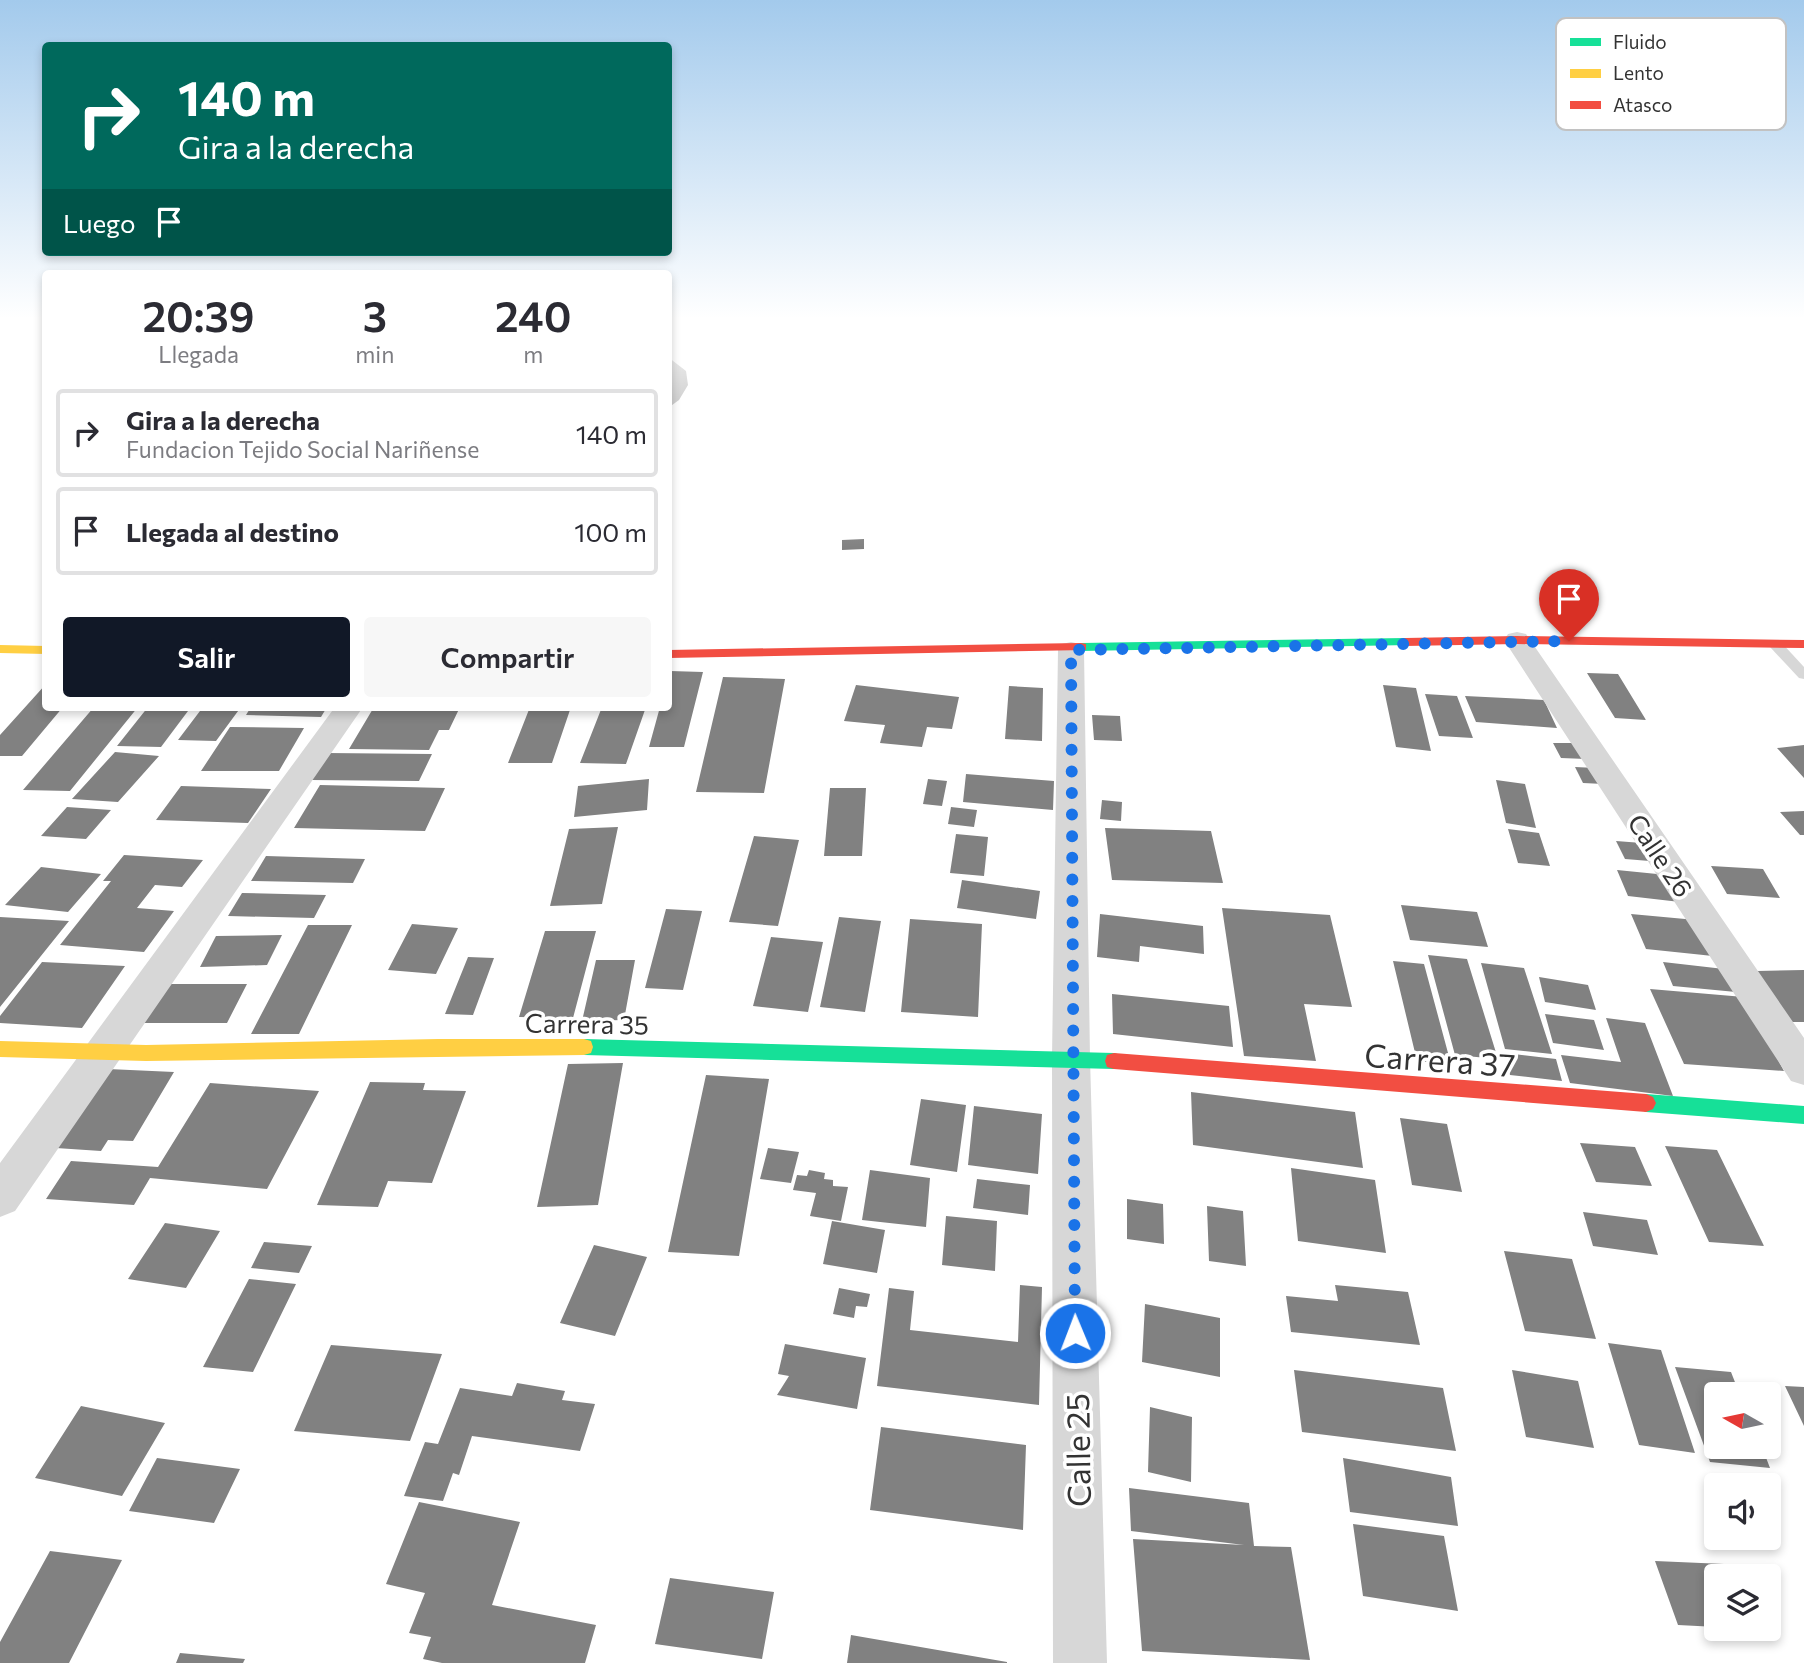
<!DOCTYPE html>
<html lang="es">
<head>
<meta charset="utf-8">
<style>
	body { margin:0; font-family:Commissioner,sans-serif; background:#f7f7f7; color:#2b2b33; height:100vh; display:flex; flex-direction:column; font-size:26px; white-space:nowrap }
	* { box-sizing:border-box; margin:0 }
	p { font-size:23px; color:#7c7c81 }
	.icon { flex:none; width:38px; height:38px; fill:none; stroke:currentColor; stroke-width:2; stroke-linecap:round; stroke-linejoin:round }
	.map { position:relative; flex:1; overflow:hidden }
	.details { position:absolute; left:42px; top:270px; width:630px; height:441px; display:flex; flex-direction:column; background:#fff; border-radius:7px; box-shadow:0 4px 10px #0003 }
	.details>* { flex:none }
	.hud { position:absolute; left:42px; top:42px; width:630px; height:214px; border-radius:7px; box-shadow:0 4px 10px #0003; background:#00695c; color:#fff; overflow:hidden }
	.needle { width:46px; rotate:279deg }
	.fabs { position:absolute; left:1704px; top:1382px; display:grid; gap:14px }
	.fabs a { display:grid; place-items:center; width:77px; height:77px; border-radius:7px; background:#fff; box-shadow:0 4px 10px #0003; font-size:35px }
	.pin { position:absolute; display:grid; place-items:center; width:60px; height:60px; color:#fff; margin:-72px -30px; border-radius:50% 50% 50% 0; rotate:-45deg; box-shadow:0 0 7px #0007 }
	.pin .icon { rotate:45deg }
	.me { position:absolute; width:77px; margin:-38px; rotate:359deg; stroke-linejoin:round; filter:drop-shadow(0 0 5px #0008) }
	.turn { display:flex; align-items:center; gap:24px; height:147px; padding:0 21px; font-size:32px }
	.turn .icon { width:91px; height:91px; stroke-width:2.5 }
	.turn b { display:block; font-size:49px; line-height:60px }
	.then { display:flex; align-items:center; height:66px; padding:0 21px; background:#0003; gap:14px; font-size:26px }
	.eta { display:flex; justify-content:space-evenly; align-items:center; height:119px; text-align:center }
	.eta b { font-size:42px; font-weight:600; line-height:49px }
	.button { display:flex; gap:14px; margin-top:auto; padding:14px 21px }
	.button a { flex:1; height:80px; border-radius:7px; background:#111827; color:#fff; font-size:28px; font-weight:600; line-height:80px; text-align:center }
	.button a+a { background:#f7f7f7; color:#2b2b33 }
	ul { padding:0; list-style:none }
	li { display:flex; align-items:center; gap:21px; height:88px; margin:0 14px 10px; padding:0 7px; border:4px solid #e1e1e2; border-radius:7px }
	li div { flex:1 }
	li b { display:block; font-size:26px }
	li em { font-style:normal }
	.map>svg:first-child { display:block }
	.building { fill:#818181 }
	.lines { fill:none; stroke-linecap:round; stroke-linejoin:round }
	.lane { fill:#d7d7d7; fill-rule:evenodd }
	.street { fill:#d7d7d7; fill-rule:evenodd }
	.fast { fill:#16e098; fill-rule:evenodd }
	.slow { fill:#ffcf43; fill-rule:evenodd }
	.jam { fill:#f24e42; fill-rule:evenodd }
	.route { stroke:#1a73e8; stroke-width:12; stroke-dasharray:0 21.6 }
	.labels { text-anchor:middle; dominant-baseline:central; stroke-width:7; stroke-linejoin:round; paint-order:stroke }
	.street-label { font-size:26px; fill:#333; stroke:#fff }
	.near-street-label { font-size:32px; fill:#333; stroke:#fff }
	.key { fill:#fff; stroke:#c2c2c2; stroke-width:2 }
	.key-label { font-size:19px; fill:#333 }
</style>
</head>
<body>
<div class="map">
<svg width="1804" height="1663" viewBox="0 0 1804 1663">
	<rect width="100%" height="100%" fill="#fff"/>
	<path class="building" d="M 668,357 L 686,371 L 688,385 L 679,400 L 668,408 Z
		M 864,539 L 864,549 L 842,550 L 842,540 Z
		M 670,671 L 703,672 L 684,747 L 649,747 L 660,707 L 668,707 Z
		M 1587,673 L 1618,674 L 1646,720 L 1615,718 Z
		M 723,677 L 785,679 L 764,793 L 696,792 Z
		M 46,684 L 46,707 L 63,707 L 22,756 L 0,756 L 0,735 Z
		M 856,685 L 959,697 L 952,729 L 927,727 L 922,747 L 880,743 L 885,725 L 844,721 Z
		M 1383,685 L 1416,688 L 1431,751 L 1396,747 Z
		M 1009,686 L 1043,688 L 1042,741 L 1005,739 Z
		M 1425,694 L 1457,696 L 1473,738 L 1439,736 Z
		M 1465,696 L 1544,700 L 1557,728 L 1476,722 Z
		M 94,707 L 138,707 L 70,791 L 23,790 Z
		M 148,707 L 191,707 L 161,747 L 117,746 Z
		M 203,707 L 241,707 L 216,741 L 178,740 Z
		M 251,707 L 327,707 L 321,717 L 246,715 Z
		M 374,707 L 460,707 L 449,730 L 439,730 L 429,750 L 349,749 Z
		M 530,707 L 571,707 L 552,763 L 508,763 Z
		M 602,707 L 646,707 L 626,764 L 580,763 Z
		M 1092,715 L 1120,716 L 1122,741 L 1094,740 Z
		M 230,727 L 304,728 L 279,771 L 201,771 Z
		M 1553,743 L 1577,743 L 1586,759 L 1561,758 Z
		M 1804,745 L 1804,778 L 1777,748 Z
		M 115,752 L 159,756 L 118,802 L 72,799 Z
		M 326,753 L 432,754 L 419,781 L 311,780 Z
		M 1575,767 L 1596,768 L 1604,784 L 1583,783 Z
		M 966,774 L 1054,781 L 1053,810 L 963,802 Z
		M 649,779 L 647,810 L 574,817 L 578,786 Z
		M 928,779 L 947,781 L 942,806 L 923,804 Z
		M 1496,780 L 1525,784 L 1536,828 L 1506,823 Z
		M 320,785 L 445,788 L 425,831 L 294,828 Z
		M 181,786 L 271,789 L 248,823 L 156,820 Z
		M 830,788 L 866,788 L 862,856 L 824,856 Z
		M 1102,800 L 1122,802 L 1121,821 L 1100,819 Z
		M 67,807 L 111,810 L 86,839 L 41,836 Z
		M 951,807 L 977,810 L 974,827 L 948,824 Z
		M 1804,811 L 1804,835 L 1800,835 L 1780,812 Z
		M 618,827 L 602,904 L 550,906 L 569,829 Z
		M 1105,828 L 1211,831 L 1223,883 L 1112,880 Z
		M 1508,829 L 1539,833 L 1550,866 L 1518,863 Z
		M 956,834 L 988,837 L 984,876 L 950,873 Z
		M 754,836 L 799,840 L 778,926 L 729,922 Z
		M 1616,841 L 1642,843 L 1650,861 L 1625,859 Z
		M 124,855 L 203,860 L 182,887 L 155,885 L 137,908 L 174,911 L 144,952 L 60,945 L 111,881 L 103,881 Z
		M 266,856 L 365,859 L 353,883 L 251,881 Z
		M 1711,866 L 1763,869 L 1780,898 L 1727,894 Z
		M 41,867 L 101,874 L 68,912 L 5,905 Z
		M 1617,870 L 1667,875 L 1680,902 L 1628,896 Z
		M 962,880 L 1040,891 L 1036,919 L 957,908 Z
		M 242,893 L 326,895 L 314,918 L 228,916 Z
		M 1401,905 L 1477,912 L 1488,947 L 1410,940 Z
		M 1222,908 L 1330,915 L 1352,1007 L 1304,1004 L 1316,1061 L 1244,1056 Z
		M 666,909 L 702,911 L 683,990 L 645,988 Z
		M 1100,914 L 1203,926 L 1204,954 L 1140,946 L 1139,962 L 1097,957 Z
		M 1631,914 L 1696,920 L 1713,956 L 1646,949 Z
		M 0,917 L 69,921 L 0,1007 Z
		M 839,917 L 881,921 L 865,1012 L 820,1007 Z
		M 910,919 L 982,924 L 978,1017 L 901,1012 Z
		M 412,924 L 458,928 L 436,974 L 388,970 Z
		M 308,925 L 352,925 L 299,1034 L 251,1034 Z
		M 545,931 L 596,931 L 573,1018 L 519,1017 Z
		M 282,935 L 267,965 L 200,967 L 216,936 Z
		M 771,937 L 823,942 L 808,1012 L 753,1006 Z
		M 1428,955 L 1467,959 L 1498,1059 L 1455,1055 Z
		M 468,957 L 494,958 L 473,1015 L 445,1014 Z
		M 596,960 L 635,960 L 624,1020 L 582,1021 Z
		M 1393,961 L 1424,964 L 1451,1064 L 1417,1061 Z
		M 42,962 L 125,966 L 82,1028 L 0,1023 L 0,1016 Z
		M 1663,962 L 1724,969 L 1736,992 L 1673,986 Z
		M 1481,963 L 1524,968 L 1552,1054 L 1505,1049 Z
		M 1804,970 L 1804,1022 L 1790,1022 L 1757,971 Z
		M 1539,977 L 1588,985 L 1596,1010 L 1545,1002 Z
		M 157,984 L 247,984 L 227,1023 L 135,1023 Z
		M 1650,989 L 1744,997 L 1784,1071 L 1684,1064 Z
		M 1112,994 L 1229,1006 L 1233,1047 L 1113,1034 Z
		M 1545,1014 L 1594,1020 L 1604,1050 L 1553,1043 Z
		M 1606,1018 L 1645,1023 L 1673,1096 L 1570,1083 L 1561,1055 L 1621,1062 Z
		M 1505,1053 L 1556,1059 L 1562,1081 L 1510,1075 Z
		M 623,1063 L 598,1205 L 537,1207 L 568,1064 Z
		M 108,1069 L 174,1072 L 133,1141 L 108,1140 L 101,1151 L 56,1148 Z
		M 706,1075 L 769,1079 L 739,1256 L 668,1252 Z
		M 370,1082 L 425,1083 L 423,1090 L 466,1091 L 432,1183 L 388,1181 L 378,1207 L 317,1205 Z
		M 210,1083 L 319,1091 L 267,1189 L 150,1178 L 134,1205 L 46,1199 L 71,1161 L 158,1167 Z
		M 1191,1092 L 1355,1112 L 1363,1168 L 1193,1145 Z
		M 921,1099 L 966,1105 L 957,1172 L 910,1165 Z
		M 974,1106 L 1042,1114 L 1038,1174 L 968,1165 Z
		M 1400,1118 L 1447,1124 L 1462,1192 L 1412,1185 Z
		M 1580,1143 L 1635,1147 L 1652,1186 L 1596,1182 Z
		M 1665,1146 L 1717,1150 L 1764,1246 L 1709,1242 Z
		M 768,1148 L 799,1152 L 791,1183 L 760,1179 Z
		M 1291,1168 L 1375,1180 L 1386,1253 L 1298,1241 Z
		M 809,1170 L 825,1173 L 824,1179 L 833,1180 L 833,1186 L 848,1187 L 841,1221 L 810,1216 L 816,1193 L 793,1190 L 797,1175 L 807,1176 Z
		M 870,1170 L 930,1178 L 926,1227 L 862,1220 Z
		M 977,1179 L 1030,1185 L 1028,1215 L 973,1208 Z
		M 1127,1199 L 1163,1204 L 1164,1244 L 1127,1239 Z
		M 1207,1206 L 1243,1211 L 1246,1266 L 1209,1261 Z
		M 1583,1212 L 1647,1220 L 1658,1255 L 1593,1246 Z
		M 946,1216 L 997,1221 L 995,1271 L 942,1265 Z
		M 832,1221 L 885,1230 L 877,1273 L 823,1264 Z
		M 165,1223 L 220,1231 L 186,1288 L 128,1279 Z
		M 264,1242 L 312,1246 L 299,1273 L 251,1268 Z
		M 594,1245 L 647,1257 L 615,1336 L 560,1323 Z
		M 1504,1251 L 1572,1259 L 1596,1339 L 1525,1331 Z
		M 249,1279 L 296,1284 L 253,1372 L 203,1367 Z
		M 1020,1285 L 1042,1287 L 1039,1405 L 877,1386 L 889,1288 L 914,1291 L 910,1330 L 1018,1342 Z
		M 1335,1285 L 1408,1292 L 1420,1345 L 1291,1332 L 1286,1296 L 1338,1301 Z
		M 839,1288 L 870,1294 L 867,1307 L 856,1306 L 854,1318 L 833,1314 Z
		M 1145,1304 L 1220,1318 L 1220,1377 L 1142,1362 Z
		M 1608,1343 L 1661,1350 L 1695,1453 L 1639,1445 Z
		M 785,1344 L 866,1358 L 857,1409 L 777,1395 L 789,1376 L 778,1374 Z
		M 331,1345 L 442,1354 L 410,1441 L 294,1431 Z
		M 1675,1367 L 1731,1372 L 1740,1395 L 1717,1395 L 1717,1447 L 1762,1447 L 1770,1468 L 1710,1462 Z
		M 1294,1370 L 1443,1388 L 1456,1451 L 1302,1432 Z
		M 1512,1370 L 1578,1381 L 1594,1448 L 1526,1437 Z
		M 517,1383 L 565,1391 L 562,1400 L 595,1404 L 580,1451 L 472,1436 L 459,1475 L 453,1473 L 443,1501 L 404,1496 L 425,1442 L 438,1444 L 460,1388 L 512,1396 Z
		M 1785,1386 L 1804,1387 L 1804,1426 Z
		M 81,1406 L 165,1423 L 122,1496 L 35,1478 Z
		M 1150,1407 L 1192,1417 L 1191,1482 L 1148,1472 Z
		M 881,1427 L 1026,1445 L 1023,1530 L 870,1510 Z
		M 157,1458 L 240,1469 L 214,1523 L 129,1511 Z
		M 1343,1458 L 1451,1477 L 1458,1526 L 1350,1512 Z
		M 1129,1488 L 1249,1503 L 1254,1546 L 1291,1547 L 1310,1660 L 1142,1651 L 1133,1539 L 1244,1545 L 1131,1531 Z
		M 419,1502 L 520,1522 L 492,1605 L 596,1625 L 585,1663 L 442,1663 L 423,1659 L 431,1637 L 409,1633 L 425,1593 L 386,1584 Z
		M 1353,1524 L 1444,1536 L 1458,1611 L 1363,1596 Z
		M 50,1551 L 122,1560 L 69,1663 L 0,1663 L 0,1642 Z
		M 1655,1561 L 1724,1564 L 1729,1577 L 1717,1577 L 1717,1627 L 1678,1625 Z
		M 670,1578 L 774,1592 L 762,1659 L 655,1644 Z
		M 851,1635 L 1007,1662 L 1007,1663 L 847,1663 Z
		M 180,1653 L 245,1659 L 243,1663 L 176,1663 Z"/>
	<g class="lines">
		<path class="lane" d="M 1775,640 L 1780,641 L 1804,667 L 1804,679 L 1799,678 L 1770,647 L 1768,644 Z"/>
		<path class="street" d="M 1517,632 L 1526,634 L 1804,1038 L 1804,1085 L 1791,1081 L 1504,640 L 1508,634 Z
			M 1071,642 L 1080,644 L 1084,650 L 1090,1058 L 1107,1663 L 1053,1663 L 1052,1058 L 1058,650 L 1062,644 Z
			M 335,707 L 363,707 L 15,1211 L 0,1217 L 0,1163 Z"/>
		<path class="fast" d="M 1405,638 L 1410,639 L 1410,645 L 1081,651 L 1074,647 L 1081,643 Z
			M 584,1039 L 1114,1053 L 1121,1055 L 1123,1061 L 1121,1067 L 1114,1069 L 584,1055 L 577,1053 L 575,1047 L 577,1041 Z
			M 1646,1094 L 1804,1106 L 1804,1124 L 1646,1112 L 1639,1109 L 1636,1103 L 1639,1097 Z"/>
		<path class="slow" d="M 0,645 L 46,646 L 46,654 L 0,653 Z
			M 438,1039 L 584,1039 L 591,1041 L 593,1047 L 591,1053 L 584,1055 L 146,1061 L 0,1057 L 0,1041 L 146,1045 Z"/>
		<path class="jam" d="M 1517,636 L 1804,640 L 1804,648 L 1517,644 L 1405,646 L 1398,642 L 1405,638 Z
			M 1081,643 L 1086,644 L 1086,650 L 668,658 L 668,650 Z
			M 1114,1053 L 1646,1094 L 1653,1097 L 1656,1103 L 1653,1109 L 1646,1112 L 1114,1069 L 1107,1067 L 1105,1061 L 1107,1055 Z"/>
	</g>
	<linearGradient id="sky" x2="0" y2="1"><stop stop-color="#a3caec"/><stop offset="0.58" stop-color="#fff"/><stop offset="1" stop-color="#fff" stop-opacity="0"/></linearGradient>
	<rect width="1804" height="549" fill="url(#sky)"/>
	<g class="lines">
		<path class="route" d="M 1075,1333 L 1071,650 L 1569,641"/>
	</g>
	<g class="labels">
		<g class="street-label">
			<text transform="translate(1661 855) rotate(56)">Calle 26</text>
			<text transform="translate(587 1023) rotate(1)">Carrera 35</text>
		</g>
		<g class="near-street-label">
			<text transform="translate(1440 1059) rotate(4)">Carrera 37</text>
			<text transform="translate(1077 1450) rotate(-91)">Calle 25</text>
		</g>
	</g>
	<rect x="1556" y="18" width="230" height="112" rx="10" class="key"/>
	<rect x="1570" y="38" width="31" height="8" fill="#16e098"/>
	<rect x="1570" y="69" width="31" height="9" fill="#ffcf43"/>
	<rect x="1570" y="101" width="31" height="8" fill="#f24e42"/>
	<g class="key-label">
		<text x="1613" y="49">Fluido</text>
		<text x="1613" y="80">Lento</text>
		<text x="1613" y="112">Atasco</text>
	</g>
</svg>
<div class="fabs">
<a><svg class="needle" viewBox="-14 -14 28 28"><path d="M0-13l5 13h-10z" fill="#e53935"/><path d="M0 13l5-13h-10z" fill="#7c7c81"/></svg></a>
<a><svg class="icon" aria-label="sound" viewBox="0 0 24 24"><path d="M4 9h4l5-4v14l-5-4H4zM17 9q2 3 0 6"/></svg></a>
<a><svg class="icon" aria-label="layers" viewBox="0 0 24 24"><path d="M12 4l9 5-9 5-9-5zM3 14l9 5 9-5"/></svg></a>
</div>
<div class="pin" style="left:1569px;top:641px;background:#d93025"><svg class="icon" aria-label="arrive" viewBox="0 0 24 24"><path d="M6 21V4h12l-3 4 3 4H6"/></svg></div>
<svg class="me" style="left:1075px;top:1333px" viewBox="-20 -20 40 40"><circle r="17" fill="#1a73e8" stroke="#fff" stroke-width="3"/><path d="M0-11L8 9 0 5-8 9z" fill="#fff"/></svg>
<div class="hud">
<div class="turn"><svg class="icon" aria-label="right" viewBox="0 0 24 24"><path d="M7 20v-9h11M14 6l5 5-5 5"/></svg><div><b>140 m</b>Gira a la derecha</div></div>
<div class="then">Luego<svg class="icon" aria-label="arrive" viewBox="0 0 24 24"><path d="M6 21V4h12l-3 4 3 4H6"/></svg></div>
</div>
<section class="details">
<div class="eta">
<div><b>20:39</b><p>Llegada</p></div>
<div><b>3</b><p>min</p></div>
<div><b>240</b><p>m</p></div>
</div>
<ul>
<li><svg class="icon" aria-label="right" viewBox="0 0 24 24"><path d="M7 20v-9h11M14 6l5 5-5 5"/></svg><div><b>Gira a la derecha</b><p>Fundacion Tejido Social Nariñense</p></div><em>140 m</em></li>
<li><svg class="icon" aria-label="arrive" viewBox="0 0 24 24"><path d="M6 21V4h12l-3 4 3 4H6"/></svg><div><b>Llegada al destino</b></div><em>100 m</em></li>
</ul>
<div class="button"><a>Salir</a><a>Compartir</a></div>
</section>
</div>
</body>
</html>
